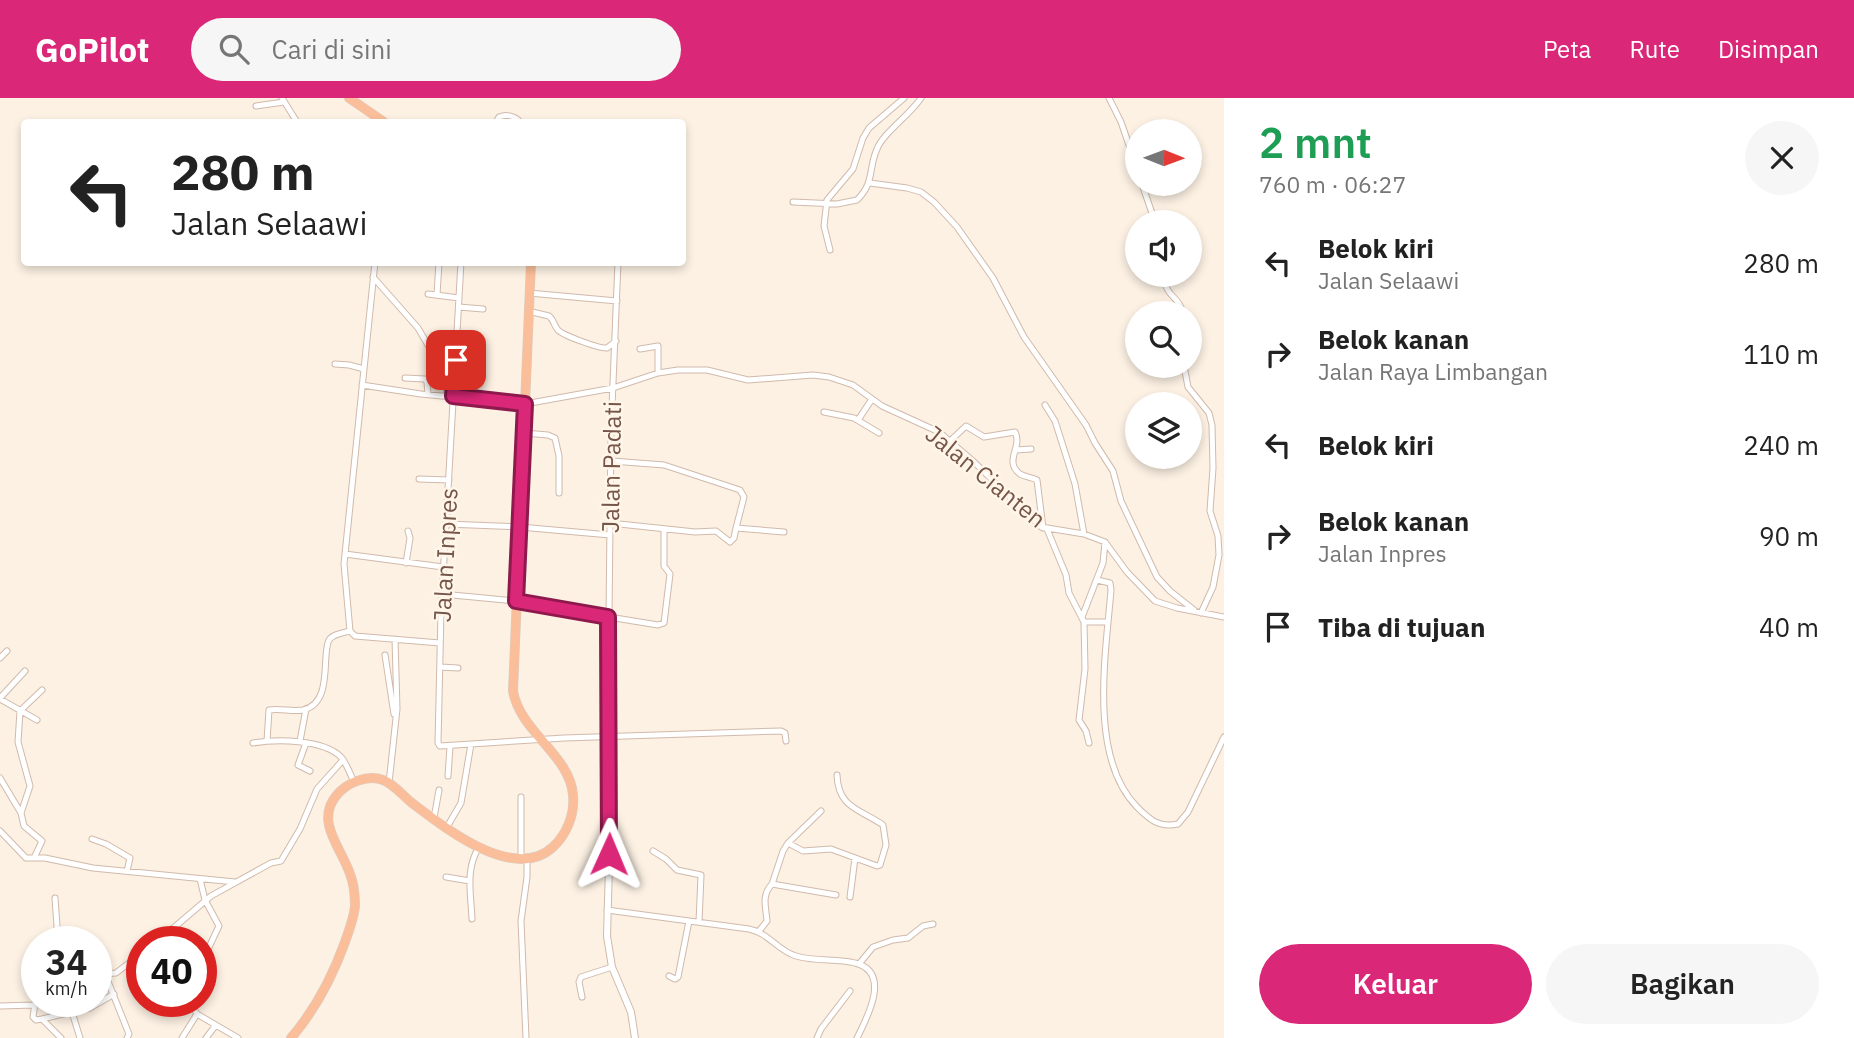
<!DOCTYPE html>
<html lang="id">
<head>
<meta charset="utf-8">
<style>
	body { margin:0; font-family:"IBM Plex Sans",sans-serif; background:#f6f6f6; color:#222; height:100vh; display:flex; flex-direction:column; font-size:26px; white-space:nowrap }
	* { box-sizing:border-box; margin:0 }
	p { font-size:23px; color:#767676 }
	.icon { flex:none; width:38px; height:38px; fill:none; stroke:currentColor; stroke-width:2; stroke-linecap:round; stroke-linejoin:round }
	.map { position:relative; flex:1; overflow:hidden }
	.side { display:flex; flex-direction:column; background:#fff; width:630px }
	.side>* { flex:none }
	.banner { position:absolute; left:21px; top:21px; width:665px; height:147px; border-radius:7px; box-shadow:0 4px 10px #0003; background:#fff; color:#222; overflow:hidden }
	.needle { width:46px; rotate:91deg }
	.buttons { position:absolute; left:1125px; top:21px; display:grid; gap:14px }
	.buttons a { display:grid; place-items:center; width:77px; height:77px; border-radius:50%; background:#fff; box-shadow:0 4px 10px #0003; font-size:35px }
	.speed { position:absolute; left:21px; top:828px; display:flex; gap:14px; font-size:35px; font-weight:700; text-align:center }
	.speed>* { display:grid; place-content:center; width:91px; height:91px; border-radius:50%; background:#fff; box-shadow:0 4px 10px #0003; line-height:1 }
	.speed small { font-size:18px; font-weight:400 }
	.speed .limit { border:10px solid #d22; background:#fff; color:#111 }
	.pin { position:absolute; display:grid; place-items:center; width:60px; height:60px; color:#fff; margin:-30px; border-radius:14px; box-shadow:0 4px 10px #0006 }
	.me { position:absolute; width:77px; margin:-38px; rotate:1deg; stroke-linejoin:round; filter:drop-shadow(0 0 5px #0008) }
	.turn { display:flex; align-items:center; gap:24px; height:147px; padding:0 35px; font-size:32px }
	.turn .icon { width:91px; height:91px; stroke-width:2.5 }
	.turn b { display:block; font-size:49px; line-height:60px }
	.round { display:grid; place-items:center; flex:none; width:74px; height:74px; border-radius:37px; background:#f6f6f6 }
	.headline { display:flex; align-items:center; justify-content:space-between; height:119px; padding:0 35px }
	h1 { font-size:42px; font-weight:600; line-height:52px; color:#1e9e55 }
	.primary-button { display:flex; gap:14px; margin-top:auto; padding:14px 35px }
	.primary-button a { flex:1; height:80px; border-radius:42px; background:#db2777; color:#fff; font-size:28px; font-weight:600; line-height:80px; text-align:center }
	.primary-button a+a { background:#f6f6f6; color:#222 }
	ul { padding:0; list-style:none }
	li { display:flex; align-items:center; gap:21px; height:91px; padding:0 35px }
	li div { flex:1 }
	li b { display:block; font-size:26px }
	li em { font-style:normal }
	header { display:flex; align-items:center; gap:42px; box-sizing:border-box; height:98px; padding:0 35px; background:#db2777; color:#fff }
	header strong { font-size:33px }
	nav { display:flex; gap:38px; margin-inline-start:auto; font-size:24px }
	.search { width:490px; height:63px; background:#f6f6f6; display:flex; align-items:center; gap:18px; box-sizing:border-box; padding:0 24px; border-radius:38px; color:#767676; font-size:26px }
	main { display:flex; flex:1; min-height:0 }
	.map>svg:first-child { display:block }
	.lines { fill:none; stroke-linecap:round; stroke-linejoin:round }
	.minor-casing { stroke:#d0baac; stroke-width:7 }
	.tertiary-casing { stroke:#d0baac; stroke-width:8 }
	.trunk-casing { stroke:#d8d0cc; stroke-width:10 }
	.minor { stroke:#fff; stroke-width:5 }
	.tertiary { stroke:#fff; stroke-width:6 }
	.trunk { stroke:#fabf9a; stroke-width:9 }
	.route-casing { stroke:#8e194d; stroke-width:18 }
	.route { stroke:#db2777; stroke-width:12 }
	.labels { text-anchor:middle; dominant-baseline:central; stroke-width:5; stroke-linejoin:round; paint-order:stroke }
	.street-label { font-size:24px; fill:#755649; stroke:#fff5e9 }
</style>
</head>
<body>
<header>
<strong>GoPilot</strong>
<div class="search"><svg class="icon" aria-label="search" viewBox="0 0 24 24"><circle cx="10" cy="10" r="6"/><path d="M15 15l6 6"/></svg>Cari di sini</div>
<nav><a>Peta</a><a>Rute</a><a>Disimpan</a></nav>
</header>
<main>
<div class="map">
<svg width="1224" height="940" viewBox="0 0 1224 940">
	<rect width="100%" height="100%" fill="#fcf1e3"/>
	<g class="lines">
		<g class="minor-casing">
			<path id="minor" d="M 282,0 L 297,24
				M 1109,0 L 1121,24 L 1138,73
				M 256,8 L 284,4
				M 496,24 L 499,19 C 507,16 515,18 520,24
				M 870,85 L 907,90 L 921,94 L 934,104 L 957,129 L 993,180 L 1024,239 L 1086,327 L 1095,345 L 1113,373 L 1121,403 L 1157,479 L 1170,493 L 1194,512
				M 1142,86 L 1155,124
				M 793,104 L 837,106 L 857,102 C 875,84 868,71 877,51 C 883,35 909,18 921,0
				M 830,152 L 824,128 L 827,102 L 853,71 L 863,40 L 869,30 L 904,0
				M 461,164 L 441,514 L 438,645 L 440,648 L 564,640 L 781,633 L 785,635 L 786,643
				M 618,164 L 611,333 L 609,519 L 658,527 L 664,525 L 670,476 L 664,468 L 664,431
				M 1164,177 C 1166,202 1177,194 1183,215
				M 373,179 L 418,230 L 446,278 L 447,297
				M 529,195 L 617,203
				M 428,196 L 459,200
				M 437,197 L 439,164
				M 459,209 L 483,211
				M 528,213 L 549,218 C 554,222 554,228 558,232 C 562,237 600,251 607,250 L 616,243
				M 640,251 L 658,248 L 658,275
				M 335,266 L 349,267 L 364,271
				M 1184,268 L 1188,289 L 1209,315 L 1212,327 L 1213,370 L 1210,413 L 1218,438 L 1219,457 L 1213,489 L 1201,515
				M 405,280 L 425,281 L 427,284 L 428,296
				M 362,287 L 421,296 L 525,306 L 613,290 L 658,275 L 678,272 L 707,272 L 748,282 L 813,277 L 829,279 L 853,287 L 882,308 L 939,334 L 974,364 L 1041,429 L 1084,436 L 1105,444 L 1127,474 L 1155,503 L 1177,510 L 1224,519
				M 1045,307 L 1055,323 L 1075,386 L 1084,436
				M 824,314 L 854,320 L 879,335
				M 858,322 L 872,301
				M 524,335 L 548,337 L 555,340 L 559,358 L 559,395
				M 950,343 L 966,328 L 984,339 L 1015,334 C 1023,349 1003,363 1020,376 C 1025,379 1031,379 1037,382 L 1043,430
				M 1016,352 L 1031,351
				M 612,363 L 664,367 L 740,392 L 744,399 L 736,430 L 784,434
				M 419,381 L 449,382
				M 610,425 L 695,434 L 716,433 L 730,444 L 734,440 L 736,430
				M 446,426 L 520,429 L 610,437
				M 1047,431 L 1066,477 L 1069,495 L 1084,524 L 1085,571 L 1079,622 L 1086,633 L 1089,645
				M 345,456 L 443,469
				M 406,465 L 410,440 L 408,433
				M 1097,482 L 1110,485 L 1111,492 C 1106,555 1088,659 1137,709 C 1150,722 1159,730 1178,726 L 1188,714 L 1224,639
				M 442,496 L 516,503
				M 1082,519 L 1103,465 L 1105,444
				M 1084,524 L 1107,524
				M 350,533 L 355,538 L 440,545
				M 385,557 L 394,616
				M 0,560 L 7,553
				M 440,569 L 458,570
				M 0,600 L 25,573
				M 0,601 L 37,622
				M 267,643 L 269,612 C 280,610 292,614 303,612 C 334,605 321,556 329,542 C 333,536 343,535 350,533 L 344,466 L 375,164
				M 300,643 L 306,611
				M 253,645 C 276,641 323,641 341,659 C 347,666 350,676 354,684
				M 306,645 L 298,667 L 310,673
				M 448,678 L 450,649
				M 0,680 L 21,715 L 24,728 L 42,743 L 34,760
				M 389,685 L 397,611 L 395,541
				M 21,715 L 30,688 L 18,644 L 20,613 L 42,592
				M 434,720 L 439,692
				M 447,729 L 461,705 L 471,646
				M 0,733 L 26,760 L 45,760 L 93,770 L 235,784
				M 92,741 L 106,746 L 130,760 L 127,773
				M 788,745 L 821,713
				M 653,753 L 666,761 L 677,772 L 701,777 L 699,824
				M 521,761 L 521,699
				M 446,779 L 470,783
				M 200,781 L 205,802 L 219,828 L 201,866
				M 772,786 L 783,753 L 788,745 L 803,753 L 831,751 L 877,768 L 880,767 L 886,747 L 883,727 C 860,711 838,710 837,677
				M 850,799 L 855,760
				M 607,812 L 749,831 C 769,835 778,853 796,858 C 816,864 837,860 855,865 C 892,874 867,920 857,940
				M 472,821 C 471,796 465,771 479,749
				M 759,833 L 767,823 C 766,809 761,798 772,786 L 836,797
				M 55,844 L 57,828 L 55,800
				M 157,844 L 211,798 L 271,765 L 281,763 L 300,731 L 317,691 L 343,662
				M 859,866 L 873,849 L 893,842 L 908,840 L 923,828 L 933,826
				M 105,876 L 129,936 L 127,940
				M 669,878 L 675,881 L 678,879 L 689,823
				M 96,880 L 105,876 L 116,875 L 142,855
				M 37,892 L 33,919 L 36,922 L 42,921
				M 582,899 L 579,884 L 581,879 L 612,869
				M 189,903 L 197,916 L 238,940
				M 0,908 L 34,907 L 44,903
				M 72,914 L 90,910 L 114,896
				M 61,940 L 42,921 L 72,914 L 80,940
				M 182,940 L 197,916
				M 206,940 L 216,927
				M 526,940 L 521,823 L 527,779 L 527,762
				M 817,940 L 821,931 L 850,893"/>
		</g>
		<g class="tertiary-casing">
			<path id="tertiary" d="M 516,503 L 609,519 L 610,732 L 607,838 L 612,869 L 631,914 L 635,940"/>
		</g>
		<g class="trunk-casing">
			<path id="trunk" d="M 349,0 L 384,24
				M 291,940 C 316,911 332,880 345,844 C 349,832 354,820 355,808 C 355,798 354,786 350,776 C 342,751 315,724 336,698 C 346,685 367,676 383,682 C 394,686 403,698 412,705 C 445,730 514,785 553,749 C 567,736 575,716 573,697 C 570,657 520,634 513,593 L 531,164"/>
		</g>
		<use href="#minor" class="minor"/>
		<use href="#tertiary" class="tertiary"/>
		<use href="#trunk" class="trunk"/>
	</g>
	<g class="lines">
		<g class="route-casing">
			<path id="route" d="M 456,262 L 453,298 L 525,306 L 516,503 L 608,519 L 609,756"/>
		</g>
		<use href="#route" class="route"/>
	</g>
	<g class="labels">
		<g class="street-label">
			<text transform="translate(611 369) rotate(-89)">Jalan Padati</text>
			<text transform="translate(986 378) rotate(39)">Jalan Cianten</text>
			<text transform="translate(445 457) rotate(-87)">Jalan Inpres</text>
		</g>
	</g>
</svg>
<div class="buttons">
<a><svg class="needle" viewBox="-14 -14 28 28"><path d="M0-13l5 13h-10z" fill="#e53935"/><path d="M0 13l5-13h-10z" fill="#767676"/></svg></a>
<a><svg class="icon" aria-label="sound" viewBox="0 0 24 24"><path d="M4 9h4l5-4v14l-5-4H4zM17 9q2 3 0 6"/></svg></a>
<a><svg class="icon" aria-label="search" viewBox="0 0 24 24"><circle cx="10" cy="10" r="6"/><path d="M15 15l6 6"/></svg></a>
<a><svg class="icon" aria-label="layers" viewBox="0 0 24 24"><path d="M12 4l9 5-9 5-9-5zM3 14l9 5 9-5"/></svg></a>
</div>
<div class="speed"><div>34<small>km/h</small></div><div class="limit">40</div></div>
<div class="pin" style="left:456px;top:262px;background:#d93025"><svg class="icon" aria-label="arrive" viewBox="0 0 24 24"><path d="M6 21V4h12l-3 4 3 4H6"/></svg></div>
<svg class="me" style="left:609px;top:756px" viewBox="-20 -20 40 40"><path d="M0-17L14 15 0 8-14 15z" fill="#db2777" stroke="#fff" stroke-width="4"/></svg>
<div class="banner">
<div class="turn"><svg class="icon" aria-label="left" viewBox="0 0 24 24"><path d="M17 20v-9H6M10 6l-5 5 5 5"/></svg><div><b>280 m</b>Jalan Selaawi</div></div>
</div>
</div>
<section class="side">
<div class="headline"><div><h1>2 mnt</h1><p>760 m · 06:27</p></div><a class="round"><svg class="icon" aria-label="close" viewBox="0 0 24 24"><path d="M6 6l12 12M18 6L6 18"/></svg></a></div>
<ul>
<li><svg class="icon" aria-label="left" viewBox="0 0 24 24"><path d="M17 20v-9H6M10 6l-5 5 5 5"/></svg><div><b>Belok kiri</b><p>Jalan Selaawi</p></div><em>280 m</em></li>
<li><svg class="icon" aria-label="right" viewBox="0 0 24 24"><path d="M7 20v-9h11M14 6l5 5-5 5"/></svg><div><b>Belok kanan</b><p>Jalan Raya Limbangan</p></div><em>110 m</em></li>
<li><svg class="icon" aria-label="left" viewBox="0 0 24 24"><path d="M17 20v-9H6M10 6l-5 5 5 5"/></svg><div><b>Belok kiri</b></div><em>240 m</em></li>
<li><svg class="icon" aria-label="right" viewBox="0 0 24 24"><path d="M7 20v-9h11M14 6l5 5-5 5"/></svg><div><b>Belok kanan</b><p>Jalan Inpres</p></div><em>90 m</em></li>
<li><svg class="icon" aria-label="arrive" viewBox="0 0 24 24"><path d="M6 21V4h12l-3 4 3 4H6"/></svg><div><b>Tiba di tujuan</b></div><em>40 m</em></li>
</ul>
<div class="primary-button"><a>Keluar</a><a>Bagikan</a></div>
</section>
</main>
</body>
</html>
